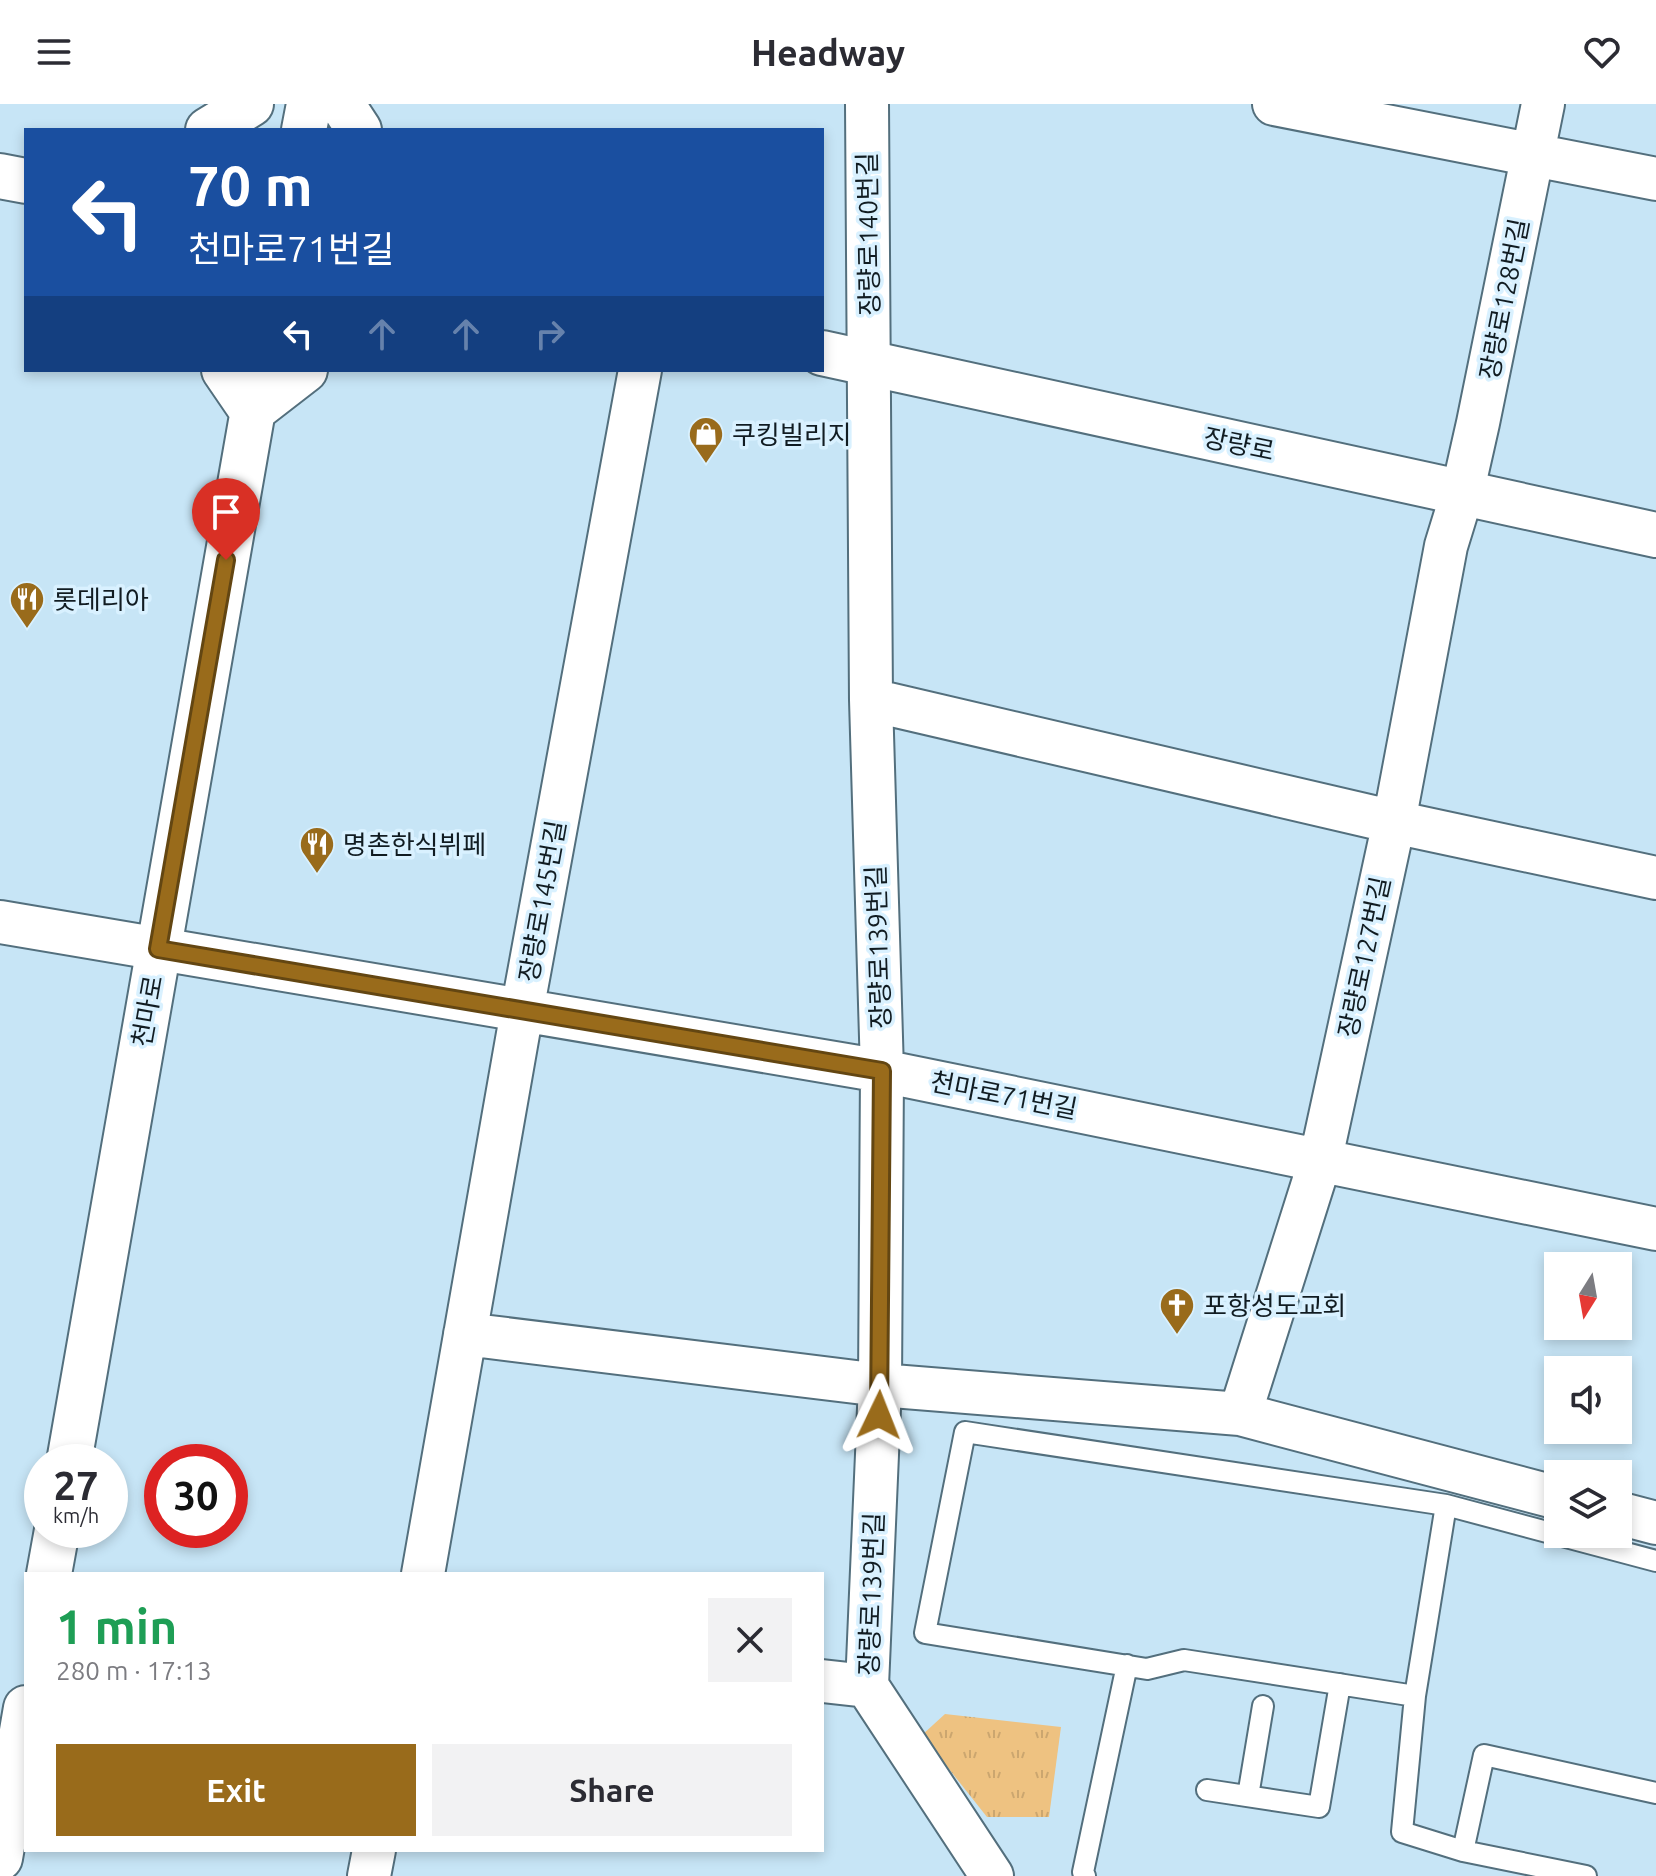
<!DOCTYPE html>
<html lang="en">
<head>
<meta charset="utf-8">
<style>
	body { margin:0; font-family:Ubuntu,"Noto Sans KR",sans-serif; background:#f2f2f3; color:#2b2b33; height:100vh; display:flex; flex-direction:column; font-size:30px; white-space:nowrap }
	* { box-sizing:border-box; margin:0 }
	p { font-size:26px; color:#7c7c81 }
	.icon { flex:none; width:44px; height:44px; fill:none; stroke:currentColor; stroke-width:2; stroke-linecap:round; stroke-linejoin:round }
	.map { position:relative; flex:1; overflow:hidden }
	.drawer { position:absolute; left:24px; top:1468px; width:800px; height:280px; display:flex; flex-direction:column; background:#fff; border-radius:0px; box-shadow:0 4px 12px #0003 }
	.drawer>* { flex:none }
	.guide { position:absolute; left:24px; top:24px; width:800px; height:244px; border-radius:0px; box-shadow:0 4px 12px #0003; background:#1a4fa0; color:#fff; overflow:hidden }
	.needle { width:52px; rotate:191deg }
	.fabs { position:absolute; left:1544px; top:1148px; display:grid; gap:16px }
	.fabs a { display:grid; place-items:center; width:88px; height:88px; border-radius:0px; background:#fff; box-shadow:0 4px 12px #0003; font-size:40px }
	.speed { position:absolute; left:24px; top:1340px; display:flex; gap:16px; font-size:40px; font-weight:700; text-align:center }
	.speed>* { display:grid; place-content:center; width:104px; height:104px; border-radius:50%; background:#fff; box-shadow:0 4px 12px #0003; line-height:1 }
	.speed small { font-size:20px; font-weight:400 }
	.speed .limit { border:12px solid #d22; background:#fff; color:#111 }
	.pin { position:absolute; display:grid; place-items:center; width:68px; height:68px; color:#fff; margin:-82px -34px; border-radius:50% 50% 50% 0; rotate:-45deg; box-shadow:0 0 8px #0007 }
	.pin .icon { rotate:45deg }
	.me { position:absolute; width:88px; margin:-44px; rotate:2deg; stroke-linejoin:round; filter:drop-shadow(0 0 6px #0008) }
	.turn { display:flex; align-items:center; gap:28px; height:168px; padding:0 32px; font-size:36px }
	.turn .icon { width:104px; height:104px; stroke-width:2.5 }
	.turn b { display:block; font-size:56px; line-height:68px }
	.lanes { display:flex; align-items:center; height:76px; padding:0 32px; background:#0003; justify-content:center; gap:40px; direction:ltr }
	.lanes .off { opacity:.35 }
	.round { display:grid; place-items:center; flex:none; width:84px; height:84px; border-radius:0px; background:#f2f2f3 }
	.summary { display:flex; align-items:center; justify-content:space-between; height:136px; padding:0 32px }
	h1 { font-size:48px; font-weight:700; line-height:60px; color:#1e9e55 }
	.primary-button { display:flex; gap:16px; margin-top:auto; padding:16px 32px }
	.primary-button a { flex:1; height:92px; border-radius:0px; background:#996b1b; color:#fff; font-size:32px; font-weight:700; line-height:92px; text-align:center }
	.primary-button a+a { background:#f2f2f3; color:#2b2b33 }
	header { display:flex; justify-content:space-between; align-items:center; height:104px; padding:0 32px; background:#fff; font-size:36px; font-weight:700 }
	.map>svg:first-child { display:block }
	.park { fill:url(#park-tufts) }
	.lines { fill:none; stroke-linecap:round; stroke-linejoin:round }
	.service-casing { stroke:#536f7d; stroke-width:24 }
	.minor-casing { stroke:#536f7d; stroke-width:46 }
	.tertiary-casing { stroke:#536f7d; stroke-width:48 }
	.service { stroke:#fff; stroke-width:20 }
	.minor { stroke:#fff; stroke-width:42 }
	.tertiary { stroke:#fff; stroke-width:44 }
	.route-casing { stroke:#634612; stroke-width:20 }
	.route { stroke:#996b1b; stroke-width:14 }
	.labels { text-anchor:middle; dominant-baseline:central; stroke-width:7; stroke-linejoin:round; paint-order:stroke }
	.street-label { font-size:26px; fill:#111c22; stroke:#d9f1ff }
	.poi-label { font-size:26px; fill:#111c22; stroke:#d9f1ff; text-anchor:start }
</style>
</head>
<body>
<header><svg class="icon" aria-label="menu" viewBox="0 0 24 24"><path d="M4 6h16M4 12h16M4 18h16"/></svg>Headway<svg class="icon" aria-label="heart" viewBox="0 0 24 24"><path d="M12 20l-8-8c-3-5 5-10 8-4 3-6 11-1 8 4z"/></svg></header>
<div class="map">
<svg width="1656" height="1772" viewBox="0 0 1656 1772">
	<defs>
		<pattern id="park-tufts" width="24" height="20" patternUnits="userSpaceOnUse" patternTransform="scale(2)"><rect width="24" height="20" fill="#eec281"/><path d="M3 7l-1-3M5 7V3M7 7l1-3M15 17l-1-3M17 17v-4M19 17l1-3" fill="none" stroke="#cba66f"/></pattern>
	</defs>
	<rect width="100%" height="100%" fill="#c7e5f6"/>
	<path class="park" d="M 945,1610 L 1061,1623 L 1049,1713 L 987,1713 L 922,1631 Z"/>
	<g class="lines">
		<g class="service-casing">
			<path id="service" d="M 1446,1401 L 1415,1592 L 1402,1728 L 1463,1747 L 1586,1772
				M 1415,1592 L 1184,1556 L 1147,1565 L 925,1529 L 965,1328 L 1446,1401 L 1656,1457
				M 1207,1686 L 1319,1703 L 1340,1580
				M 1248,1692 L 1263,1602
				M 1463,1747 L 1484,1651 L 1656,1689
				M 1085,1772 L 1083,1768 L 1127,1561"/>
		</g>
		<g class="minor-casing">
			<path id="minor" d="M 867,0 L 871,596 L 882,967 L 880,1281 L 867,1582 L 992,1772
				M 1274,0 L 1656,75
				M 871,596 L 1394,718 L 1656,774
				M 0,818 L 882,967 L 1656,1125
				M 465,1230 L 880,1281 L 1240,1310 L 1558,1394
				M 1240,1310 L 1321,1054 L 1394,718 L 1446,442 L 1462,390 L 1478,319 L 1543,0
				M 1618,1409 L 1656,1419
				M 423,1470 L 522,907 L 640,266
				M 822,1577 L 867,1582
				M 369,1772 L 374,1746"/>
		</g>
		<g class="tertiary-casing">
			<path id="tertiary" d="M 342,0 L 359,26
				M 208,26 L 251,0
				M 304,26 L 309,0
				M 0,72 L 26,77
				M 822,249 L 1656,431
				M 224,266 L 252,307
				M 252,307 L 305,266
				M 69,1358 L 260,266
				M 49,1470 L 57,1426
				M 0,1754 L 26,1604"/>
		</g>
		<use href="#service" class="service"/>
		<use href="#minor" class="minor"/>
		<use href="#tertiary" class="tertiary"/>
	</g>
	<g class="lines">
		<g class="route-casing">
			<path id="route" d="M 226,456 L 158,845 L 882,967 L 879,1311"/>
		</g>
		<use href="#route" class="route"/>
	</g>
	<defs>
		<g id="shop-pin" transform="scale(1.8)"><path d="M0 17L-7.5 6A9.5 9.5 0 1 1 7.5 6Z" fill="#996b1b" stroke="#d9f1ff"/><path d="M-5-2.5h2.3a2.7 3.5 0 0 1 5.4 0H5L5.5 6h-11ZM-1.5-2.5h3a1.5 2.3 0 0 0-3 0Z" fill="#fff"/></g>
		<g id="restaurant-pin" transform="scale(1.8)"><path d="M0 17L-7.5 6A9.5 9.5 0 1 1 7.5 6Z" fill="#996b1b" stroke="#d9f1ff"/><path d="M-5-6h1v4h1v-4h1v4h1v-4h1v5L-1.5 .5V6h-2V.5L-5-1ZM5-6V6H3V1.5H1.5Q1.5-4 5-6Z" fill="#fff"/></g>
		<g id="church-pin" transform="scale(1.8)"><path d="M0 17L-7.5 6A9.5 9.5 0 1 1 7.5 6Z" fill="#996b1b" stroke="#d9f1ff"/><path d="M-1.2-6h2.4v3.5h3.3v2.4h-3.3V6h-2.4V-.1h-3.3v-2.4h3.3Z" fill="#fff"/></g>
	</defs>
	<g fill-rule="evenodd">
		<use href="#shop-pin" x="706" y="330"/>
		<use href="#restaurant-pin" x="27" y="495"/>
		<use href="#restaurant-pin" x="317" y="740"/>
		<use href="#church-pin" x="1177" y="1201"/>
	</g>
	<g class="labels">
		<g class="street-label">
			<text transform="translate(868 130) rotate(-91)">장량로140번길</text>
			<text transform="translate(1504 195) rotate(-79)">장량로128번길</text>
			<text transform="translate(1239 340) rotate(12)">장량로</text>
			<text transform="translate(542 797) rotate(-80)">장량로145번길</text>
			<text transform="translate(878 843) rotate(-92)">장량로139번길</text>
			<text transform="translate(1364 853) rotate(-78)">장량로127번길</text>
			<text transform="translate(147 907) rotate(-80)">천마로</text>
			<text transform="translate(1004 991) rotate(11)">천마로71번길</text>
			<text transform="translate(871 1490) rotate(-88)">장량로139번길</text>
		</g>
		<g class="poi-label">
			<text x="732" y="330">쿠킹빌리지</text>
			<text x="53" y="495">롯데리아</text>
			<text x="343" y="740">명촌한식뷔페</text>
			<text x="1203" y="1201">포항성도교회</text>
		</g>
	</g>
</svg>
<div class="fabs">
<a><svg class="needle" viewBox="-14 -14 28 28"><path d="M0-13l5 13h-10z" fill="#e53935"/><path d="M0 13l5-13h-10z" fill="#7c7c81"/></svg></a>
<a><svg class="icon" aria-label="sound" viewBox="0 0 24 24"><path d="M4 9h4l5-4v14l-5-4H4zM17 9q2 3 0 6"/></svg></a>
<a><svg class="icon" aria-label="layers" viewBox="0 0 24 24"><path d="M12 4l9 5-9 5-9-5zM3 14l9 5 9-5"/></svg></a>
</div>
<div class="speed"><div>27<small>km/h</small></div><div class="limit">30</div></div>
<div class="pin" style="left:226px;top:456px;background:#d93025"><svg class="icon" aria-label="arrive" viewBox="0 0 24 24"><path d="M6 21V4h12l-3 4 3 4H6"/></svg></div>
<svg class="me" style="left:879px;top:1311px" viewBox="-20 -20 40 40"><path d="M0-17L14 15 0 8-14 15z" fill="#996b1b" stroke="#fff" stroke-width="4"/></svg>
<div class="guide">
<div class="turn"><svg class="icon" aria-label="left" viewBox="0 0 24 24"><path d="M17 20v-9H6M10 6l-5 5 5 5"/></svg><div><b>70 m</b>천마로71번길</div></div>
<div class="lanes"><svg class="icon" aria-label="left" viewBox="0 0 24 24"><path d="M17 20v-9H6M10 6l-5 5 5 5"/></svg><svg class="icon off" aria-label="ahead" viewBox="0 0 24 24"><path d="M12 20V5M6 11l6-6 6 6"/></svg><svg class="icon off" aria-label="ahead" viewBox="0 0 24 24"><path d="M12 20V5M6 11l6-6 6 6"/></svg><svg class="icon off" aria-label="right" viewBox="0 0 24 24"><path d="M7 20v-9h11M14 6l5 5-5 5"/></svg></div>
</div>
<section class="drawer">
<div class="summary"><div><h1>1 min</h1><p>280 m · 17:13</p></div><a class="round"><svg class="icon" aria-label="close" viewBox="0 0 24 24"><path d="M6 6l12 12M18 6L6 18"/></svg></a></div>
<div class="primary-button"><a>Exit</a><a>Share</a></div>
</section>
</div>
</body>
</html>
